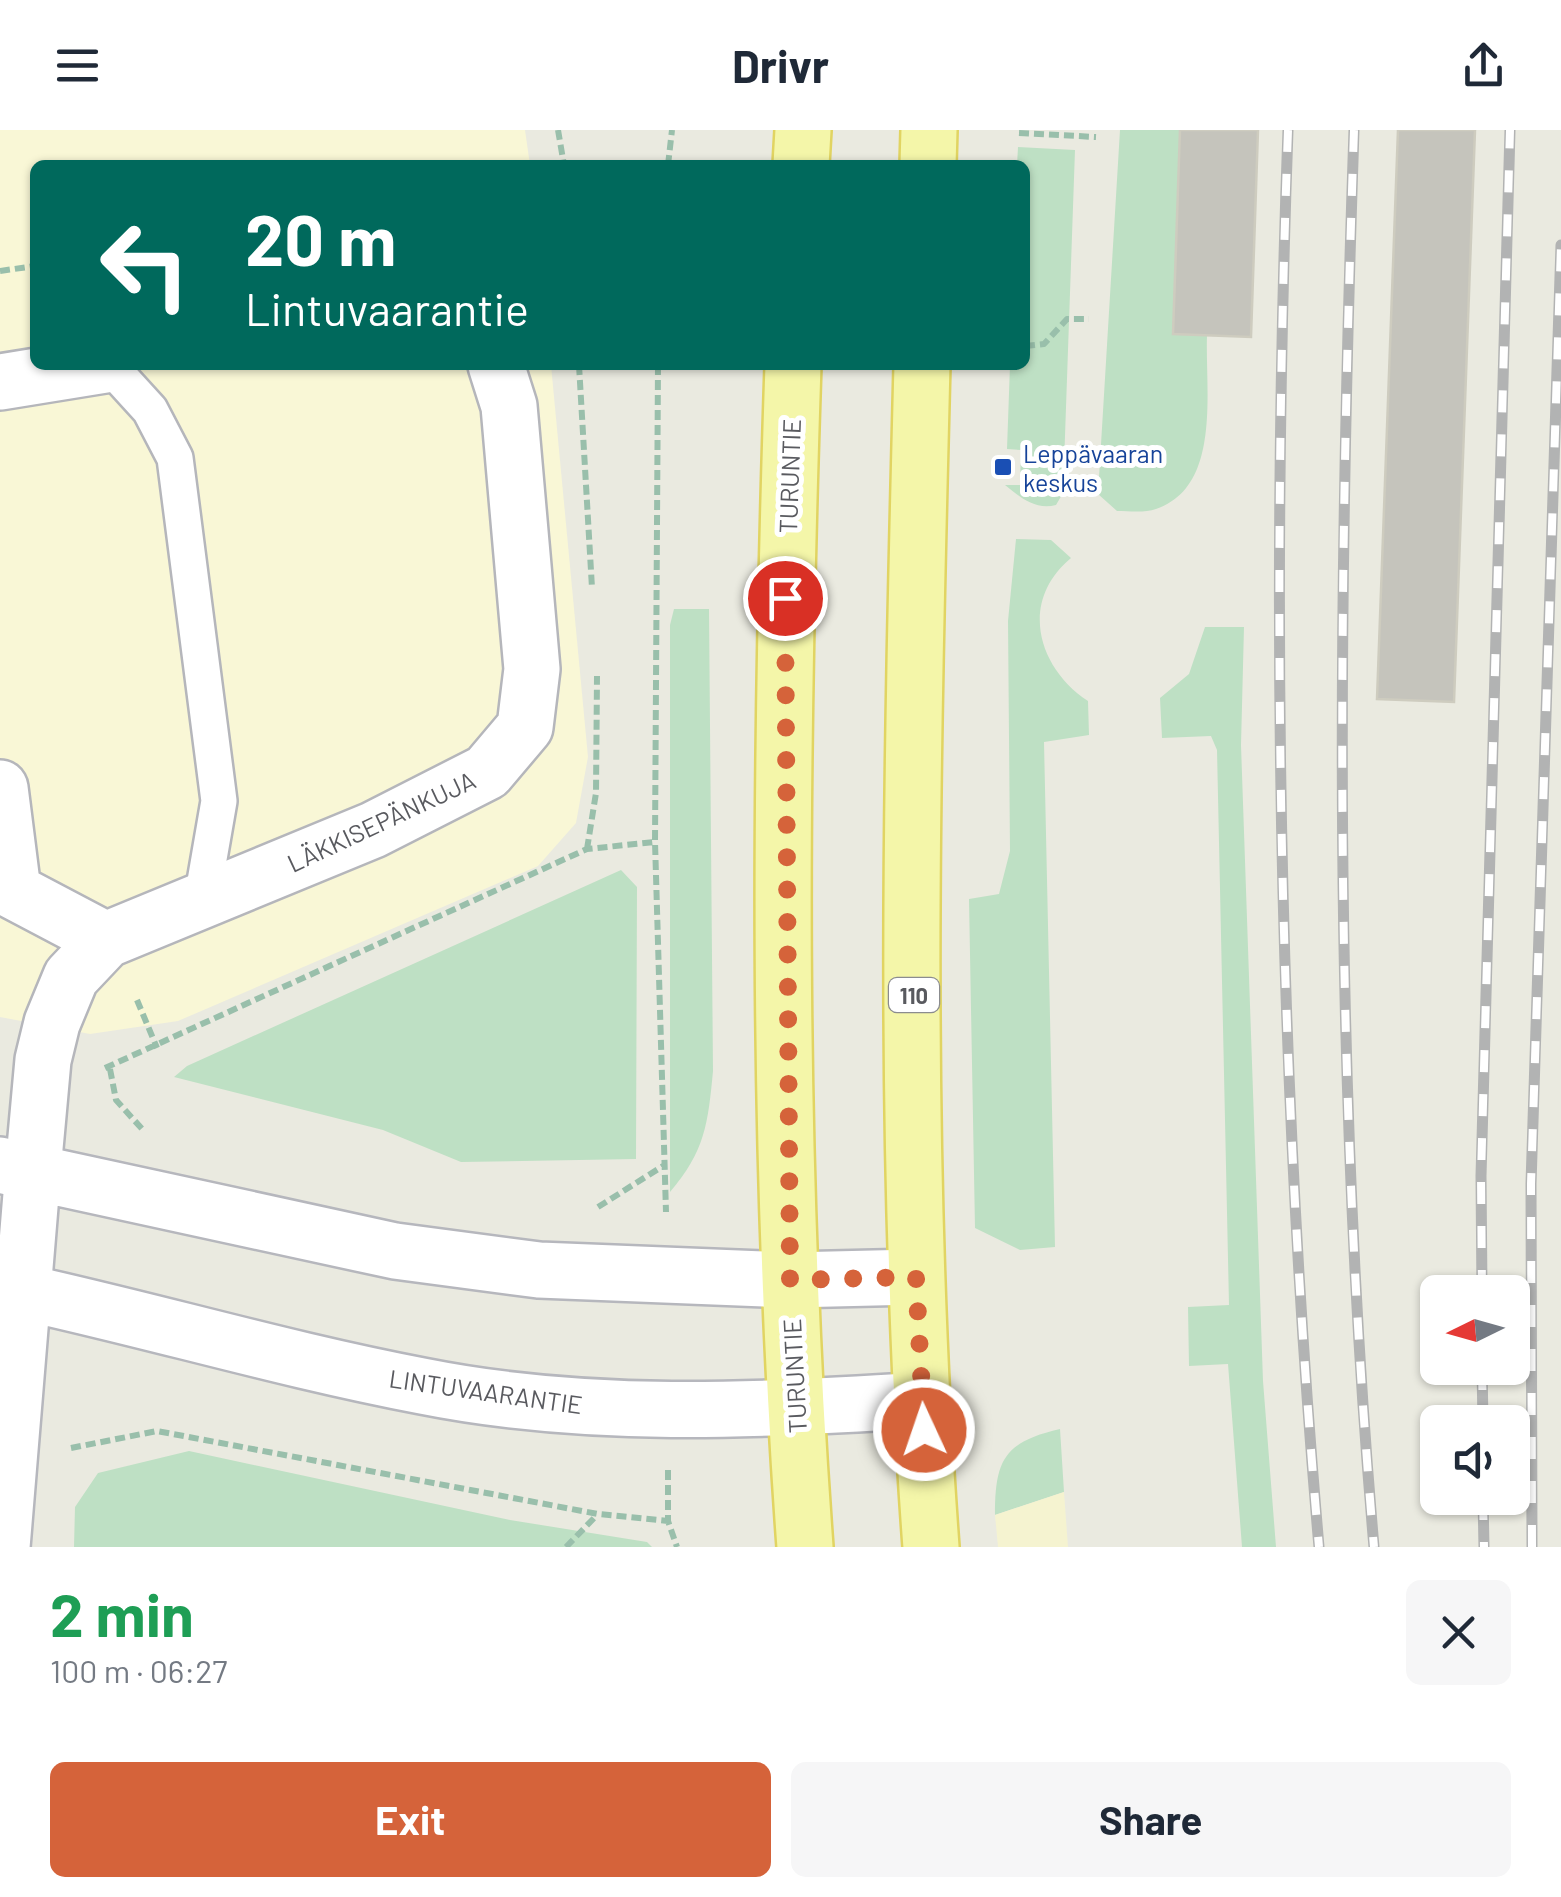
<!DOCTYPE html>
<html lang="en">
<head>
<meta charset="utf-8">
<style>
	body { margin:0; font-family:Barlow,sans-serif; background:#f6f6f7; color:#1f2937; height:100vh; display:flex; flex-direction:column; font-size:38px; white-space:nowrap }
	* { box-sizing:border-box; margin:0 }
	p { font-size:32px; color:#747a83 }
	.icon { flex:none; width:55px; height:55px; fill:none; stroke:currentColor; stroke-width:2; stroke-linecap:round; stroke-linejoin:round }
	.map { position:relative; height:1417px; overflow:hidden }
	.details { display:flex; flex-direction:column; background:#fff; flex:1 }
	.details>* { flex:none }
	.banner { position:absolute; left:30px; top:30px; width:1000px; height:210px; border-radius:15px; box-shadow:0 2px 8px #0004; background:#00695c; color:#fff; overflow:hidden }
	.needle { width:65px; rotate:265deg }
	.fabs { position:absolute; left:1420px; top:1145px; display:grid; gap:20px }
	.fabs a { display:grid; place-items:center; width:110px; height:110px; border-radius:15px; background:#fff; box-shadow:0 2px 8px #0004; font-size:50px }
	.pin { position:absolute; display:grid; place-items:center; width:85px; height:85px; color:#fff; margin:-42px; border:5px solid #fff; border-radius:50%; box-shadow:0 2px 10px #0007 }
	.me { position:absolute; width:110px; margin:-55px; rotate:357deg; stroke-linejoin:round; filter:drop-shadow(0 0 8px #0008) }
	.turn { display:flex; align-items:center; gap:35px; height:210px; padding:0 50px; font-size:45px }
	.turn .icon { width:130px; height:130px; stroke-width:2.5 }
	.turn b { display:block; font-size:70px; line-height:85px }
	.round { display:grid; place-items:center; flex:none; width:105px; height:105px; border-radius:15px; background:#f6f6f7 }
	.summary { display:flex; align-items:center; justify-content:space-between; height:170px; padding:0 50px }
	h1 { font-size:60px; font-weight:700; line-height:75px; color:#1e9e55 }
	.action { display:flex; gap:20px; margin-top:auto; padding:20px 50px }
	.action a { flex:1; height:115px; border-radius:15px; background:#d5633a; color:#fff; font-size:40px; font-weight:700; line-height:115px; text-align:center }
	.action a+a { background:#f6f6f7; color:#1f2937 }
	header { display:flex; justify-content:space-between; align-items:center; height:130px; padding:0 50px; background:#fff; font-size:45px; font-weight:700 }
	.map>svg:first-child { display:block }
	.commercial { fill:#f9f7d6 }
	.green { fill:#bee0c4 }
	.sand { fill:#f5f3d0 }
	.building { fill:#c5c4bc; stroke:#ceccbf; stroke-width:2.5 }
	.lines { fill:none; stroke-linecap:round; stroke-linejoin:round }
	.service-casing { stroke:#b5b6bb; stroke-width:40 }
	.minor-casing { stroke:#b5b6bb; stroke-width:60 }
	.secondary-casing { stroke:#b6b7bd; stroke-width:60 }
	.primary-casing { stroke:#e1d462; stroke-width:60 }
	.path { stroke:#99bfab; stroke-width:6; stroke-dasharray:10 5; stroke-linecap:butt }
	.service { stroke:#fff; stroke-width:35 }
	.minor { stroke:#fff; stroke-width:55 }
	.secondary { stroke:#fff; stroke-width:55 }
	.primary { stroke:#f4f6a9; stroke-width:55 }
	.rail-casing { stroke:#b2b3b3; stroke-width:11 }
	.rail { stroke:#fff; stroke-width:8; stroke-dasharray:22; stroke-linecap:butt }
	.route { stroke:#d5633a; stroke-width:18; stroke-dasharray:0 32.4 }
	.transit-dot { fill:#1a4fb4; stroke:#fff; stroke-width:4 }
	.labels { text-anchor:middle; dominant-baseline:central; stroke-width:10; stroke-linejoin:round; paint-order:stroke }
	.shield { fill:#fff; stroke:#8b8c8f; stroke-width:2.5 }
	.shield-label { font-size:22px; font-weight:bold; fill:#595a5f }
	.transit-label { font-size:25px; fill:#164399; stroke:#fff; text-anchor:start }
	.street-label { font-size:25px; fill:#595a5f; stroke:#fff }
</style>
</head>
<body>
<header><svg class="icon" aria-label="menu" viewBox="0 0 24 24"><path d="M4 6h16M4 12h16M4 18h16"/></svg>Drivr<svg class="icon" aria-label="share" viewBox="0 0 24 24"><path d="M12 15V3M7 8l5-5 5 5M5 13v7h14v-7"/></svg></header>
<div class="map">
<svg width="1561" height="1417" viewBox="0 0 1561 1417">
	<rect width="100%" height="100%" fill="#eaeae0"/>
	<path class="commercial" d="M 0,0 L 525,0 L 530,35 L 35,35 L 35,235 L 551,235 L 588,627 L 576,693 L 538,736 L 178,891 L 90,904 L 0,887 Z"/>
	<path class="green" d="M 1120,0 L 1180,0 L 1173,203 L 1207,205 C 1205,260 1222,357 1156,379 C 1145,383 1129,381 1117,381 L 1098,364 Z
		M 1018,17 L 1075,20 L 1063,363 L 1056,375 C 1035,380 1021,368 1005,355 L 1020,355 L 1021,320 L 1007,319 L 1010,235 L 1025,235 L 1025,35 L 1017,35 Z
		M 1016,409 L 1051,410 L 1071,428 C 1019,471 1037,537 1088,571 L 1089,605 L 1044,612 L 1055,1117 L 1020,1120 L 975,1098 L 969,769 L 999,764 L 1010,721 L 1008,491 Z
		M 674,479 L 709,479 L 713,941 C 708,994 705,1021 670,1062 L 670,495 Z
		M 1205,497 L 1244,497 L 1241,615 L 1263,1251 L 1276,1417 L 1242,1417 L 1228,1234 L 1189,1236 L 1188,1177 L 1229,1175 L 1217,620 L 1211,606 L 1162,608 L 1160,568 L 1189,544 Z
		M 621,740 L 637,757 L 636,1029 L 461,1032 L 383,1000 L 174,947 L 187,936 Z
		M 1060,1299 L 1064,1362 L 995,1385 C 995,1330 1004,1312 1060,1299 Z
		M 189,1321 L 510,1390 L 647,1412 L 652,1417 L 74,1417 L 75,1377 L 98,1343 Z"/>
	<path class="sand" d="M 1064,1362 L 1068,1417 L 998,1417 L 995,1385 Z"/>
	<path class="building" d="M 1180,0 L 1258,0 L 1251,207 L 1173,204 Z
		M 1398,0 L 1475,0 L 1454,572 L 1377,569 Z"/>
	<g class="lines">
		<g class="service-casing">
			<path id="service" d="M 109,235 L 150,280 L 175,328 L 219,671 L 202,769"/>
		</g>
		<g class="minor-casing">
			<path id="minor" d="M 0,252 L 105,235
				M 0,658 L 13,761 L 106,810
				M 33,1040 L 43,930 L 52,893 L 71,847 L 106,810 L 373,700 L 487,642 L 525,597 L 532,539 L 509,276 L 496,235"/>
		</g>
		<g class="secondary-casing">
			<path id="secondary" d="M 0,1035 L 395,1121 L 539,1140 L 790,1150 L 916,1147
				M 0,1157 C 141,1187 280,1229 422,1256 C 587,1289 756,1281 922,1270
				M 2,1417 L 33,1040"/>
		</g>
		<g class="primary-casing">
			<path id="primary" d="M 801,35 L 803,0
				M 928,35 L 929,0
				M 793,235 C 780,628 776,1024 805,1417
				M 922,235 C 912,628 902,1024 931,1417"/>
		</g>
		<path class="path" d="M 558,0 L 564,35
			M 1019,3 L 1096,7
			M 668,35 L 672,0
			M 0,141 L 35,136
			M 1025,216 L 1044,214 L 1067,189 L 1089,189
			M 579,235 L 592,458
			M 658,235 L 655,712 L 666,1082
			M 587,719 L 596,663 L 597,546
			M 137,870 L 157,918
			M 105,938 L 587,719 L 655,712
			M 110,939 L 116,970 L 143,1000
			M 598,1077 L 663,1036
			M 71,1318 L 157,1301 L 598,1384 L 668,1391
			M 668,1340 L 668,1391 L 677,1417
			M 566,1417 L 597,1385"/>
		<use href="#service" class="service"/>
		<use href="#minor" class="minor"/>
		<use href="#secondary" class="secondary"/>
		<use href="#primary" class="primary"/>
		<g class="rail-casing">
			<path id="rail" d="M 1288,0 C 1271,472 1278,946 1319,1417
				M 1354,0 C 1338,472 1333,946 1374,1417
				M 1482,1162 L 1481,1046 L 1510,0
				M 1482,1238 L 1483,1292
				M 1483,1368 L 1484,1417
				M 1532,1417 L 1531,1054 L 1561,115"/>
		</g>
		<use href="#rail" class="rail"/>
	</g>
	<g class="lines">
		<path class="route" d="M 785,468 L 790,1150 L 916,1147 L 924,1300"/>
	</g>
	<rect class="transit-dot" x="993" y="327" width="20" height="20" rx="5"/>
	<g class="labels">
		<rect class="shield" x="889" y="848" width="50" height="34" rx="8"/>
		<g class="shield-label">
			<text x="914" y="865">110</text>
		</g>
		<g class="transit-label">
			<text x="1023" y="323">Leppävaaran<tspan x="1023" dy="29">keskus</tspan></text>
		</g>
		<g class="street-label">
			<text transform="translate(789 346) rotate(-88)">TURUNTIE</text>
			<text transform="translate(381 691) rotate(-25)">LÄKKISEPÄNKUJA</text>
			<text transform="translate(794 1246) rotate(-93)">TURUNTIE</text>
			<text transform="translate(486 1261) rotate(8)">LINTUVAARANTIE</text>
		</g>
	</g>
</svg>
<div class="fabs">
<a><svg class="needle" viewBox="-14 -14 28 28"><path d="M0-13l5 13h-10z" fill="#e53935"/><path d="M0 13l5-13h-10z" fill="#747a83"/></svg></a>
<a><svg class="icon" aria-label="sound" viewBox="0 0 24 24"><path d="M4 9h4l5-4v14l-5-4H4zM17 9q2 3 0 6"/></svg></a>
</div>
<div class="pin" style="left:785px;top:468px;background:#d93025"><svg class="icon" aria-label="arrive" viewBox="0 0 24 24"><path d="M6 21V4h12l-3 4 3 4H6"/></svg></div>
<svg class="me" style="left:924px;top:1300px" viewBox="-20 -20 40 40"><circle r="17" fill="#d5633a" stroke="#fff" stroke-width="3"/><path d="M0-11L8 9 0 5-8 9z" fill="#fff"/></svg>
<div class="banner">
<div class="turn"><svg class="icon" aria-label="left" viewBox="0 0 24 24"><path d="M17 20v-9H6M10 6l-5 5 5 5"/></svg><div><b>20 m</b>Lintuvaarantie</div></div>
</div>
</div>
<section class="details">
<div class="summary"><div><h1>2 min</h1><p>100 m · 06:27</p></div><a class="round"><svg class="icon" aria-label="close" viewBox="0 0 24 24"><path d="M6 6l12 12M18 6L6 18"/></svg></a></div>
<div class="action"><a>Exit</a><a>Share</a></div>
</section>
</body>
</html>
